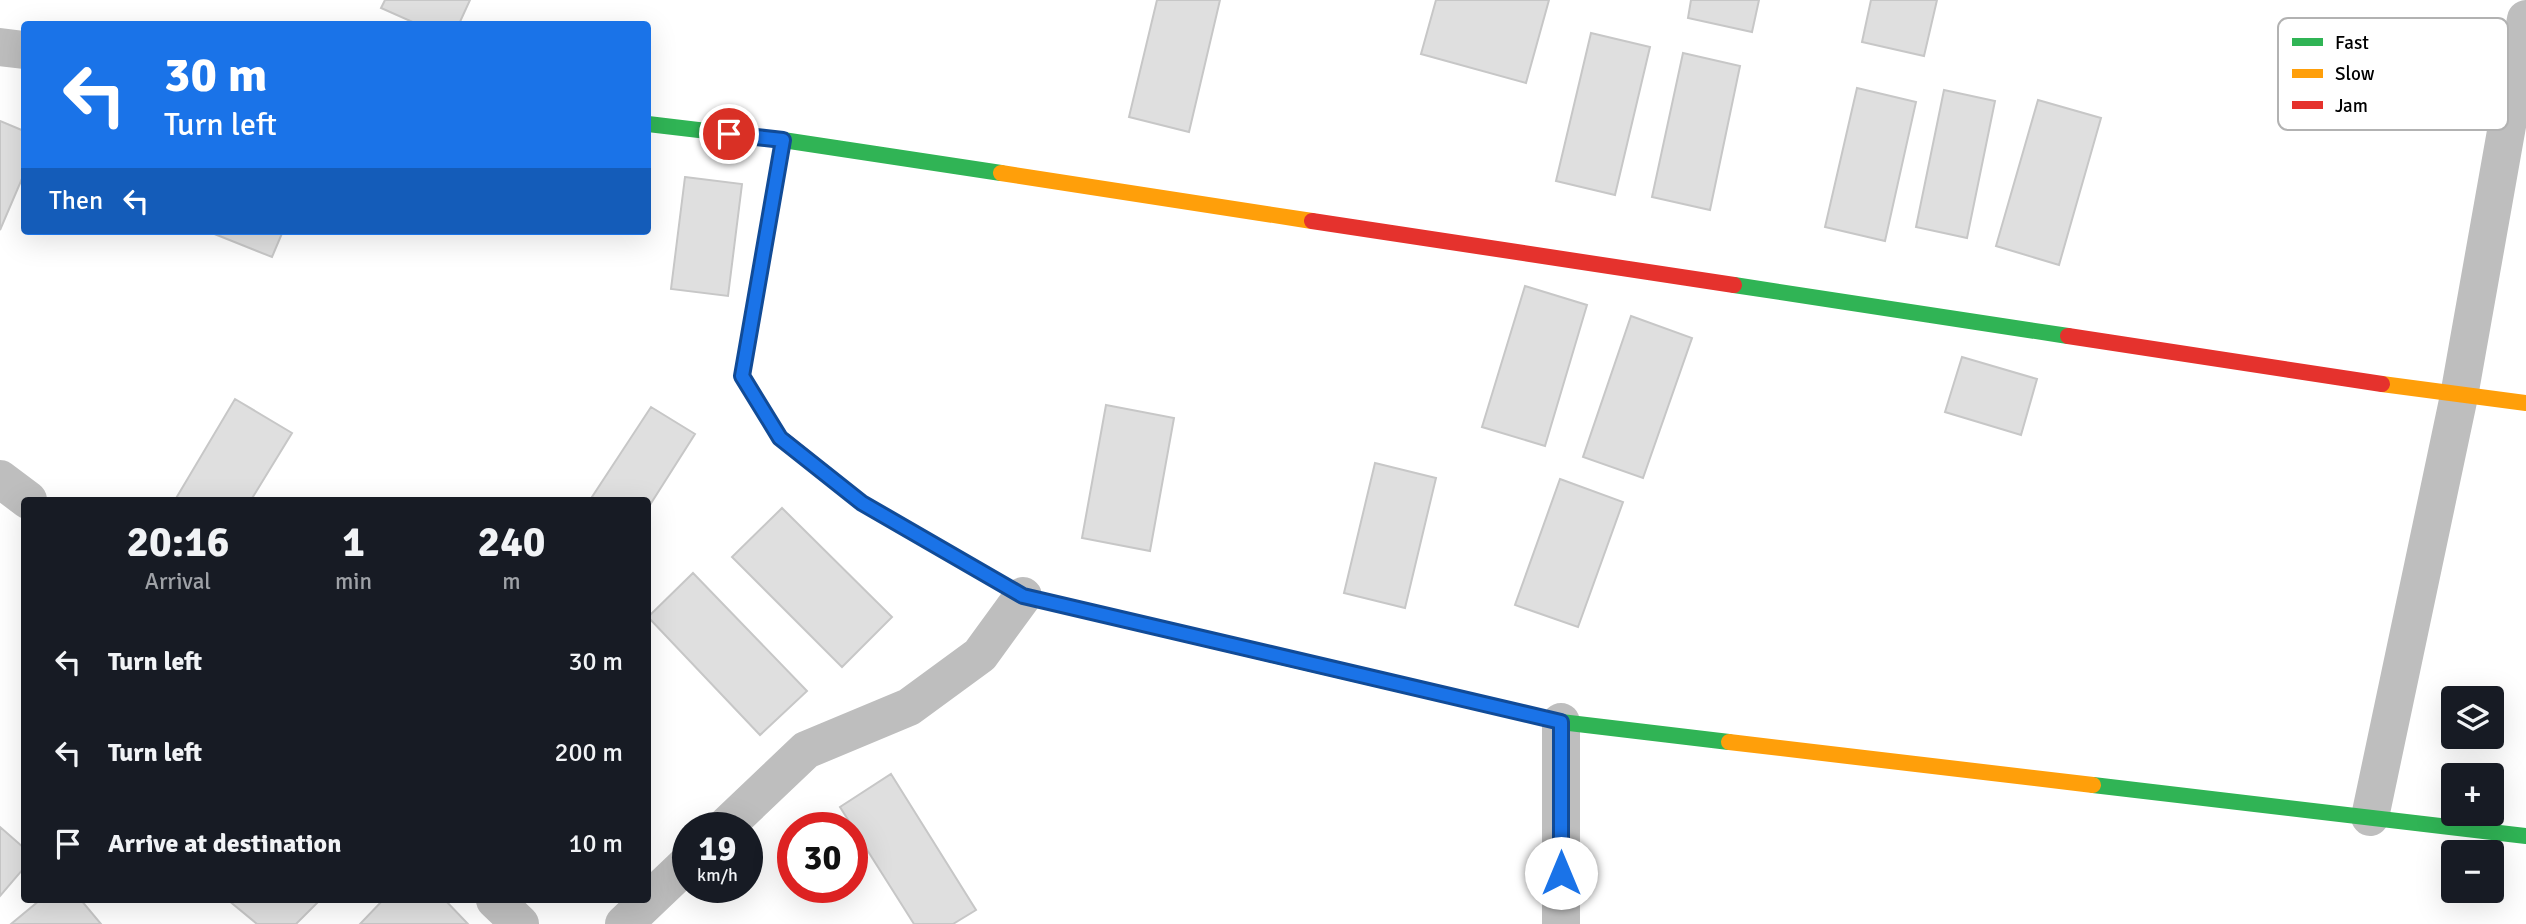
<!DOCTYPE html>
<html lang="en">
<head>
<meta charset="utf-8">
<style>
	body { margin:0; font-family:Signika,sans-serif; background:#20242c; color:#f1f3f6; height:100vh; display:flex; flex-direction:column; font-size:26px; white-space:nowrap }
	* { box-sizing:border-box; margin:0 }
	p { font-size:23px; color:#9ea1a6 }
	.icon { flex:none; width:38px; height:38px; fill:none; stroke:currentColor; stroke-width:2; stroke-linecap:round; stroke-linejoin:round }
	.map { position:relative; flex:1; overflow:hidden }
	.sheet { position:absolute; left:21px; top:497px; width:630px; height:406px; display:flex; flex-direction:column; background:#171b24; border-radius:7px; box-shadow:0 7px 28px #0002 }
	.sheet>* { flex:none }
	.banner { position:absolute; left:21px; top:21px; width:630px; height:214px; border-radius:7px; box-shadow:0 7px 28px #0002; background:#1a73e8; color:#fff; overflow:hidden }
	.fabs { position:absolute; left:2441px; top:686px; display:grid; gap:14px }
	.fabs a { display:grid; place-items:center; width:63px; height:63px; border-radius:7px; background:#171b24; box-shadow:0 7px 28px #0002; font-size:35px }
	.speed { position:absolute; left:672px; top:812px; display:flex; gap:14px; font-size:35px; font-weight:700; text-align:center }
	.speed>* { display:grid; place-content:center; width:91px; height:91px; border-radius:50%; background:#171b24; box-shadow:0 7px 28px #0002; line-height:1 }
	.speed small { font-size:18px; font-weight:400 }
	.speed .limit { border:10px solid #d22; background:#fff; color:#111 }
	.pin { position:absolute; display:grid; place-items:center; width:60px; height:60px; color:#fff; margin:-30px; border:4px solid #fff; border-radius:50%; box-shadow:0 2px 7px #0007 }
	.me { position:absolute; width:77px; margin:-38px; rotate:0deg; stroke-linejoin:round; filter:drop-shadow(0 0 5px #0008) }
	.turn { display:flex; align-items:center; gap:24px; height:147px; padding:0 28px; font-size:32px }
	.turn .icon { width:91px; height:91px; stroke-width:2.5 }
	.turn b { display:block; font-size:49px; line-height:60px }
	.then { display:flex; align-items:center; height:66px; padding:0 28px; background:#0003; gap:14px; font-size:26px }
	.eta { display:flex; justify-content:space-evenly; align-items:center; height:119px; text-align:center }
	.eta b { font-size:42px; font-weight:700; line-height:49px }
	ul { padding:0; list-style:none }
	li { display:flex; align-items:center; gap:21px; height:91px; padding:0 28px }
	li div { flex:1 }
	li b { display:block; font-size:26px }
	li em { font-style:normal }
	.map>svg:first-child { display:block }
	.building { fill:#dfdfdf; stroke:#c7c7c7; stroke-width:2 }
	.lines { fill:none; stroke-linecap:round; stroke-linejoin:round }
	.street { stroke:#bebebe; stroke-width:38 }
	.fast { stroke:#30b455; stroke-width:16 }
	.slow { stroke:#ff9f0a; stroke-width:16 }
	.jam { stroke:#e5322d; stroke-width:16 }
	.route-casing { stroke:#114b97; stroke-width:18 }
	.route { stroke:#1a73e8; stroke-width:12 }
	.key { fill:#fff; stroke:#b2b2b2; stroke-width:2 }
	.key-label { font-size:19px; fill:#000 }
</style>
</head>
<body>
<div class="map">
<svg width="2526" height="924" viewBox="0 0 2526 924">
	<rect width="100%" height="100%" fill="#fff"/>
	<path class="building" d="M 385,0 L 470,0 L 459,24 L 417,24 L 381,8 Z
		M 1157,0 L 1220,0 L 1189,132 L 1129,117 Z
		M 1436,0 L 1549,0 L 1526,83 L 1421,54 Z
		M 1691,0 L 1759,0 L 1752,32 L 1688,18 Z
		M 1871,0 L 1937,0 L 1924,56 L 1862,42 Z
		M 1591,33 L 1650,47 L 1615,195 L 1556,181 Z
		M 1683,53 L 1740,66 L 1710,210 L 1652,197 Z
		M 1857,88 L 1916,102 L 1885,241 L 1825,227 Z
		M 1944,90 L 1995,101 L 1967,238 L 1916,227 Z
		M 2038,100 L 2101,118 L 2059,265 L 1996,246 Z
		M 0,121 L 24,131 L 24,174 L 0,230 Z
		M 685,177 L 742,184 L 728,296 L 671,289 Z
		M 207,231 L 283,231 L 272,257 Z
		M 1525,286 L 1587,305 L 1545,446 L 1482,427 Z
		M 1631,316 L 1692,338 L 1643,478 L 1583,457 Z
		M 1962,357 L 2037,379 L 2021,435 L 1945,412 Z
		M 235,399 L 292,433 L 251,500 L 175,500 Z
		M 1106,405 L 1174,418 L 1150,551 L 1082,538 Z
		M 651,407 L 695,434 L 648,508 L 648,500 L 590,500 Z
		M 1375,463 L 1436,478 L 1405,608 L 1344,593 Z
		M 1560,479 L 1623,502 L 1578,627 L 1515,605 Z
		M 782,508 L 892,617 L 842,667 L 732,557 Z
		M 693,573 L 807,691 L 760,735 L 648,617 Z
		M 891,774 L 976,910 L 953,924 L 914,924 L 840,807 Z
		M 0,827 L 24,848 L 24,868 L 0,896 Z
		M 40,900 L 81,900 L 101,924 L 11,924 Z
		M 228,900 L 320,900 L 296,924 L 257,924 Z
		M 383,900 L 445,900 L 468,924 L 360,924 Z"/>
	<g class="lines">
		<path class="street" d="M 0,47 L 24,50
			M 0,479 L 28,500
			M 2370,817 L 2459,396 L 2526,19
			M 724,828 L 806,750 L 909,707 L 980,655 L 1023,596
			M 495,900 L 520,924
			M 624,924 L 688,863
			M 1561,924 L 1561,722"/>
		<path class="fast" d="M 648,124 L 783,140 L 1001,173
			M 783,140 L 742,376 L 780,438 L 786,442
			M 1734,285 L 2068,336
			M 1269,654 L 1561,722 L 1729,742
			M 2093,785 L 2526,836"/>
		<path class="slow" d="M 1001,173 L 1312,221
			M 2382,384 L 2526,403
			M 1729,742 L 2093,785"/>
		<path class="jam" d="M 1312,221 L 1734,285
			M 2068,336 L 2382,384
			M 786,442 L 862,503 L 1023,596 L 1269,654"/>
	</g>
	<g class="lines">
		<g class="route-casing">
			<path id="route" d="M 729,134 L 783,140 L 742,376 L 780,438 L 862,503 L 1023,596 L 1561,722 L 1561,873"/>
		</g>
		<use href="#route" class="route"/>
	</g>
	<rect x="2278" y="18" width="230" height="112" rx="10" class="key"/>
	<rect x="2292" y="38" width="31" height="8" fill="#30b455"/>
	<rect x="2292" y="69" width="31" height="9" fill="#ff9f0a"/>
	<rect x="2292" y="101" width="31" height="8" fill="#e5322d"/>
	<g class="key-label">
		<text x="2335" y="49">Fast</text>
		<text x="2335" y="80">Slow</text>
		<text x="2335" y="112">Jam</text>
	</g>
</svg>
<div class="fabs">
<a><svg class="icon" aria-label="layers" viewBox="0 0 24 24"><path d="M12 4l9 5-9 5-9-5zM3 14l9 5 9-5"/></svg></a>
<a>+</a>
<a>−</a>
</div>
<div class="speed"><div>19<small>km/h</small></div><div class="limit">30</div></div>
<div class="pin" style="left:729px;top:134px;background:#d93025"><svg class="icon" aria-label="arrive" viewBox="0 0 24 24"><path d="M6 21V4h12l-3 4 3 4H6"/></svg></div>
<svg class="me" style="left:1561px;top:873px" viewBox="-20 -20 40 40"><circle r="19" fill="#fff"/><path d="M0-13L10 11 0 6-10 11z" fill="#1a73e8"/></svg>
<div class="banner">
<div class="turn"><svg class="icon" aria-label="left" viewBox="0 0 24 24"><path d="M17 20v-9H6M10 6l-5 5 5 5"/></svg><div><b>30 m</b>Turn left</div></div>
<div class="then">Then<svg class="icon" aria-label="left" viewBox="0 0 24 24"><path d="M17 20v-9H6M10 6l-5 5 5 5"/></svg></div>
</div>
<section class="sheet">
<div class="eta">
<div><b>20:16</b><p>Arrival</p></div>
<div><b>1</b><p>min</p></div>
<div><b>240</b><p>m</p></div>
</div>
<ul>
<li><svg class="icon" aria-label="left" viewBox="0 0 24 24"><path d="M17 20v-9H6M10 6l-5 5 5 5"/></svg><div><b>Turn left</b></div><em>30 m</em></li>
<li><svg class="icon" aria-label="left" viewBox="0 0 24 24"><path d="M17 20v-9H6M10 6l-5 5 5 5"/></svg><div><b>Turn left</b></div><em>200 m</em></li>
<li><svg class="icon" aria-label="arrive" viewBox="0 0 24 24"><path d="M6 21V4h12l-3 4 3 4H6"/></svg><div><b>Arrive at destination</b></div><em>10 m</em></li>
</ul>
</section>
</div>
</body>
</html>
